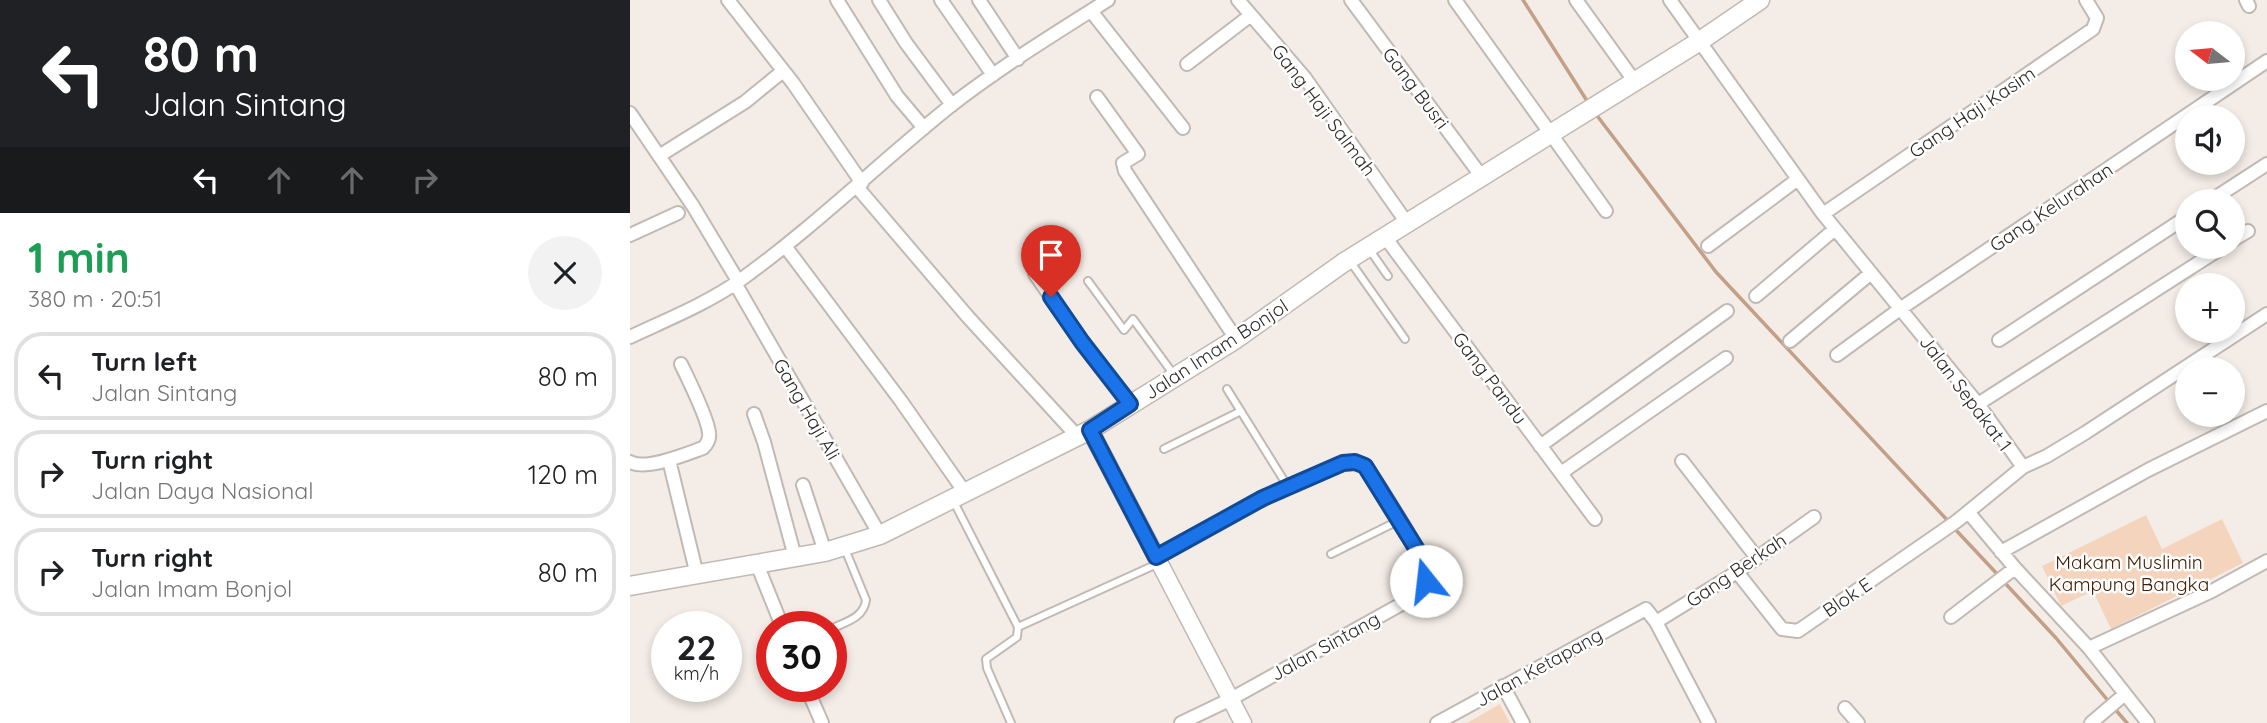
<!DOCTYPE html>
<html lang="en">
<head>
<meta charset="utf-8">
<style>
	body { margin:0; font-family:Quicksand,sans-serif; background:#f2f2f2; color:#202124; height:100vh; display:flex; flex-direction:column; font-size:26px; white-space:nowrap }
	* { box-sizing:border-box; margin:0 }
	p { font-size:23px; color:#757577 }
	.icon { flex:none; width:38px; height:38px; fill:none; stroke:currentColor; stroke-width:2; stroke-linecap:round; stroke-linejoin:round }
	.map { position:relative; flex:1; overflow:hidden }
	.panel { display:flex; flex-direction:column; background:#fff; width:630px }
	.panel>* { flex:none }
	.guide { background:#202124; color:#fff; overflow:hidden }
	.needle { width:46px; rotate:286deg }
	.fabs { position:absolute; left:1545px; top:21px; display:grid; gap:14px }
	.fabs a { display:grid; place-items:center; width:70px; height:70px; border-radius:50%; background:#fff; box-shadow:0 4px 10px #0003; font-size:35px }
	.speed { position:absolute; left:21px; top:611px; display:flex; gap:14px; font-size:35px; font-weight:700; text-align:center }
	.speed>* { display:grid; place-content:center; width:91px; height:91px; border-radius:50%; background:#fff; box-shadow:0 4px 10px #0003; line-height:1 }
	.speed small { font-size:18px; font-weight:400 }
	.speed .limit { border:10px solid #d22; background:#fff; color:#111 }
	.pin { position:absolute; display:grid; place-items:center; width:60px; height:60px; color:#fff; margin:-72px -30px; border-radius:50% 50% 50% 0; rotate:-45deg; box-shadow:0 0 7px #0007 }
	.pin .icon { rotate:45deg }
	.me { position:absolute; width:77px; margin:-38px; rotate:344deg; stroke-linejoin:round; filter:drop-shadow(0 0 5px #0008) }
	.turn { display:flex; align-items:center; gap:24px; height:147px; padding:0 28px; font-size:32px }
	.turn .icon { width:91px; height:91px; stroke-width:2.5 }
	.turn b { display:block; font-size:49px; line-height:60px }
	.lanes { display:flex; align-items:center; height:66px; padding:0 28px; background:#0003; justify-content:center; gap:35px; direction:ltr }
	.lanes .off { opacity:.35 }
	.round { display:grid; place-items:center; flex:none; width:74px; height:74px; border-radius:37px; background:#f2f2f2 }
	.summary { display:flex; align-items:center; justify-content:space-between; height:119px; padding:0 28px }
	h1 { font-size:42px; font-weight:800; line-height:52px; color:#1e9e55 }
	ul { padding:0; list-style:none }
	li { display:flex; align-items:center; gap:21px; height:88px; margin:0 14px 10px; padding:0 14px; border:4px solid #e0e0e0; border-radius:28px }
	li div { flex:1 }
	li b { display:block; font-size:26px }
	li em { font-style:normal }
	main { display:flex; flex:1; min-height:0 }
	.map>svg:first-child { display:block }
	.green { fill:#f5d4be }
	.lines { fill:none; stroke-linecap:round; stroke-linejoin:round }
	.stream { stroke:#c29f87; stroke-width:3.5 }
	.service-casing { stroke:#c1b9b3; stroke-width:10 }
	.minor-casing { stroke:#c1b9b3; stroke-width:16 }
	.tertiary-casing { stroke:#c1b9b3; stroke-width:19 }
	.secondary-casing { stroke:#c1b9b3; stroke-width:21 }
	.service { stroke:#fff; stroke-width:6 }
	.minor { stroke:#fff; stroke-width:12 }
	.tertiary { stroke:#fff; stroke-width:16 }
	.secondary { stroke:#fff; stroke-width:18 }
	.route-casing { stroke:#114b97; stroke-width:18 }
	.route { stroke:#1a73e8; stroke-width:12 }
	.labels { text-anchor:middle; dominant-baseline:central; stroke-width:5; stroke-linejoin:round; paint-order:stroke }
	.street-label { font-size:19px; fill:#2e2b29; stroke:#fff }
	.park-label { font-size:19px; fill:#422002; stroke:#fff }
</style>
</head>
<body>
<main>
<section class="panel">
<div class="guide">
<div class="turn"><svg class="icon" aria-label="left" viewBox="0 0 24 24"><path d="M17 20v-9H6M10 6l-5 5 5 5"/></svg><div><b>80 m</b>Jalan Sintang</div></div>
<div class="lanes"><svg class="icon" aria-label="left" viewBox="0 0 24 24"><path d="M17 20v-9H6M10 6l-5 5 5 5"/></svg><svg class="icon off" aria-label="ahead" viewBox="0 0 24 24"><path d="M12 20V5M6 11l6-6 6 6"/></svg><svg class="icon off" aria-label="ahead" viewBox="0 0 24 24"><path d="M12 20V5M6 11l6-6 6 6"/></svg><svg class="icon off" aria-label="right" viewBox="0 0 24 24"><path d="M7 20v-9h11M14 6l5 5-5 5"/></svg></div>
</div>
<div class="summary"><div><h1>1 min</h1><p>380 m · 20:51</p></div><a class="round"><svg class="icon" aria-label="close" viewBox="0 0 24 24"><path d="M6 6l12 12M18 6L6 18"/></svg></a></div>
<ul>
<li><svg class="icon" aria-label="left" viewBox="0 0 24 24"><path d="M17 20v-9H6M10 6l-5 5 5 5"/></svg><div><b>Turn left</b><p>Jalan Sintang</p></div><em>80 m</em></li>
<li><svg class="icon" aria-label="right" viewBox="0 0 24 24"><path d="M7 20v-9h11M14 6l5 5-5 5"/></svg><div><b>Turn right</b><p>Jalan Daya Nasional</p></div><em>120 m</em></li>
<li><svg class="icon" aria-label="right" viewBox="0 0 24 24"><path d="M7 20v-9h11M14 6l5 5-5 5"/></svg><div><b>Turn right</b><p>Jalan Imam Bonjol</p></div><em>80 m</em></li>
</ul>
</section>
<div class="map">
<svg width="1637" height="723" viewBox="0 0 1637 723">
	<rect width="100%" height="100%" fill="#f4ece6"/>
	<path class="green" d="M 1516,515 L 1532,549 L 1592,519 L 1613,563 L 1481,629 L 1463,591 L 1431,606 L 1412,566 Z
		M 870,704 L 880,723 L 837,723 Z"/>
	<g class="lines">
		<path class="stream" d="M 893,0 L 959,104
			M 965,113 L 1086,272 L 1319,522
			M 1324,528 L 1369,576
			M 1374,582 L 1426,638 L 1480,703
			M 1484,708 L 1497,723"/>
		<g class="service-casing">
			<path id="service" d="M 739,249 L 758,276
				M 720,261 L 775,339
				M 458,281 L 494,330 L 503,319 L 544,375
				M 597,389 L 658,487
				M 534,449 L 611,411
				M 324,502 L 388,627 L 387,637 L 356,659 L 357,668 L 381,723
				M 701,554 L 770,520
				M 388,627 L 527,564
				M 201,629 C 215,622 234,618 236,600 L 215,549"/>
		</g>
		<g class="minor-casing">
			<path id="minor" d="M 98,0 L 163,83 L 232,183
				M 207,0 L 267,96 L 294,128
				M 249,0 L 276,43 L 322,105
				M 311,0 L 363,75
				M 349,0 L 388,59
				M 608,0 L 675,78 L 777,223
				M 721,0 L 852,177
				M 825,0 L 976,211
				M 946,0 L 1005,82
				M 1040,0 L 1193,214 L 1348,404 L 1393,467 L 1327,521 L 1168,631 L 1152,629 L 1107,572
				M 1616,0 L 1619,6
				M 461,11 L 553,128
				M 557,64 L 621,15
				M 467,97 L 508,154 L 493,163 L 495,171 L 606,339
				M 0,113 L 63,206 L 108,281
				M 29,156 L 115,102 L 153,71
				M 227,187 L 338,317 L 447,436
				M 1580,201 L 1637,164
				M 1193,214 L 1463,29 L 1467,18 L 1456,0
				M 0,235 L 48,213
				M 755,237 L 965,519
				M 1603,240 L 1618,231
				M 155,246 L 271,401 L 336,494
				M 1078,246 L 1168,179
				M 405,274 L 452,342 L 501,404
				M 105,283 L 250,535
				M 1126,296 L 1205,229
				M 0,337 C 36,320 76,304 109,281 C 183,228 248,164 319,107 C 369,68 424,34 478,0
				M 1369,340 L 1558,216
				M 1160,341 L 1241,273
				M 1207,355 L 1270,309 L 1637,61
				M 1348,404 L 1593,247
				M 124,414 L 134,442 L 165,557
				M 910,446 L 1097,311
				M 39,460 L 67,575
				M 1052,461 L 1127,558
				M 0,462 C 16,471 56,454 73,448 C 77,444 80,439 79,433 C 78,418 58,379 51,364
				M 1393,467 L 1417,456 L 1455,433 L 1637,314
				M 931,473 L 1096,358
				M 173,485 L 195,552
				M 1339,513 L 1385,568 L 1459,648 L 1518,723
				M 1371,552 L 1518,470 L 1637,411
				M 526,557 L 633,498 L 713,463 C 720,462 728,461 734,465 C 741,471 794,557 796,567 C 799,579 794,588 786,596 L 599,700 L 551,723
				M 127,564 L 152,626
				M 1321,617 L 1385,568
				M 1026,622 L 1107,572 L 1184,517
				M 1459,648 L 1582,591 L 1637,561
				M 176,686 L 192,723
				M 873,686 L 893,723
				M 1215,708 L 1228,723
				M 807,723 L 1016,609 L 1026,622 L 1079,723
				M 1461,723 L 1495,694"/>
		</g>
		<g class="tertiary-casing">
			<path id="tertiary" d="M 460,430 L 613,723"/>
		</g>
		<g class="secondary-casing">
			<path id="secondary" d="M 0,586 L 195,552 L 250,535 L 460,430 L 606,339 L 713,263 L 1070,41 L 1130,0"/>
		</g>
		<use href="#service" class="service"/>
		<use href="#minor" class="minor"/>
		<use href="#tertiary" class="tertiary"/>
		<use href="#secondary" class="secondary"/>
	</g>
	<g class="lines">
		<g class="route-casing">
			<path id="route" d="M 421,297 L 452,342 L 500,404 L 460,430 L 526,557 L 633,498 L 713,463 L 725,462 L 735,466 L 794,561 L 797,569 L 796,581"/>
		</g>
		<use href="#route" class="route"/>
	</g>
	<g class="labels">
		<g class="street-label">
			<text transform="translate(786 88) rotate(53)">Gang Busri</text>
			<text transform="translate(694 110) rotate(53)">Gang Haji Salmah</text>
			<text transform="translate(1342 112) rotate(-34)">Gang Haji Kasim</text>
			<text transform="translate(1421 207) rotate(-34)">Gang Kelurahan</text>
			<text transform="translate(586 349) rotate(-33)">Jalan Imam Bonjol</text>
			<text transform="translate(860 378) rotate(53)">Gang Pandu</text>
			<text transform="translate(1336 393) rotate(53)">Jalan Sepakat 1</text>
			<text transform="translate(177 409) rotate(60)">Gang Haji Ali</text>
			<text transform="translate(1106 570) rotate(-34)">Gang Berkah</text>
			<text transform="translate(1217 597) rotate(-34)">Blok E</text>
			<text transform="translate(695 646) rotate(-29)">Jalan Sintang</text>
			<text transform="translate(909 667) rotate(-29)">Jalan Ketapang</text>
		</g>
		<g class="park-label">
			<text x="1499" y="562">Makam Muslimin<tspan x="1499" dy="22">Kampung Bangka</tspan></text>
		</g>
	</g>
</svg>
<div class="fabs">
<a><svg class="needle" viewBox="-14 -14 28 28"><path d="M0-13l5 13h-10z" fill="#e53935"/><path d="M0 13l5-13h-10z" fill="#757577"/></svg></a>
<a><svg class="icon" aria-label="sound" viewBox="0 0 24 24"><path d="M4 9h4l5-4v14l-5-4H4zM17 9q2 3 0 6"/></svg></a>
<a><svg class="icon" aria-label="search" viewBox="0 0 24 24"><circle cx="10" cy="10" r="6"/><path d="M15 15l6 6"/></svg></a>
<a>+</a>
<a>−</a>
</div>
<div class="speed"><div>22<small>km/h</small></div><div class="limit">30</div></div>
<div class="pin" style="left:421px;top:297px;background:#d93025"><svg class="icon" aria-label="arrive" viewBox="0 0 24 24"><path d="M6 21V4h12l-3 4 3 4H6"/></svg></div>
<svg class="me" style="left:796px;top:581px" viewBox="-20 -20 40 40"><circle r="19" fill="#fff"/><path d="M0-13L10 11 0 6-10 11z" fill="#1a73e8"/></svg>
</div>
</main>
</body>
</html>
